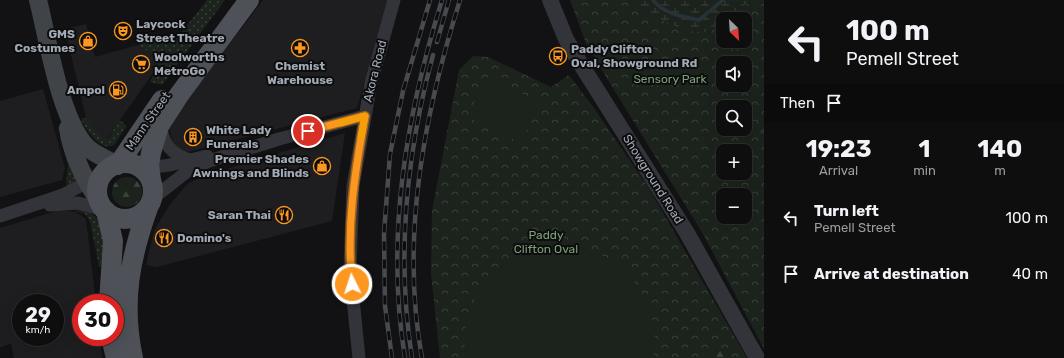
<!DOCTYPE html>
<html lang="en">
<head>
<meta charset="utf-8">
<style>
	body { margin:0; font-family:Rubik,sans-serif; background:#171718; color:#f1f3f6; height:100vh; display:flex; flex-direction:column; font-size:15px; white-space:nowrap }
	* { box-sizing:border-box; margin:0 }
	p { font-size:13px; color:#9b9c9e }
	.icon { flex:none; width:22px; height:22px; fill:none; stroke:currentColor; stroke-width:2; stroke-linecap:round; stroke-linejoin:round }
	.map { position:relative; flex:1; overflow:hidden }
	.details { display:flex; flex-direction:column; background:#0e0e0f; width:300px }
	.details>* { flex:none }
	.top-card { background:#0e0e0f; color:#f1f3f6; overflow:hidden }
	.needle { width:26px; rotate:155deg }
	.buttons { position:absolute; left:716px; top:12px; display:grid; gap:8px }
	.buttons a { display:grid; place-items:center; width:36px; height:36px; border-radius:8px; background:#0e0e0f; box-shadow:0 4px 16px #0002,0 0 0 1px #2e2e2f; font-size:20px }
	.speed { position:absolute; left:12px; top:294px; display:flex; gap:8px; font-size:20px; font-weight:700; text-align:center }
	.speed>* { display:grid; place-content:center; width:52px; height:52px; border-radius:50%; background:#0e0e0f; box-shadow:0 4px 16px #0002,0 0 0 1px #2e2e2f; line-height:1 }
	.speed small { font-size:10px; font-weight:400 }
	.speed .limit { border:6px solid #d22; background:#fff; color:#111 }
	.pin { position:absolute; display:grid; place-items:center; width:34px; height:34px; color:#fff; margin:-17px; border:2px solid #fff; border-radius:50%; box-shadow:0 1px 4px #0007 }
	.me { position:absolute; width:44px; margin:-22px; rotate:356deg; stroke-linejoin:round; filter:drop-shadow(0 0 3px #0008) }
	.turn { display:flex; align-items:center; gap:14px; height:84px; padding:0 16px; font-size:18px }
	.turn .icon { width:52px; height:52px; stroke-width:2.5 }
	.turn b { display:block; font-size:28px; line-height:34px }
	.then { display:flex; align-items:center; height:38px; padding:0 16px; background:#0003; gap:8px; font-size:15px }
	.eta { display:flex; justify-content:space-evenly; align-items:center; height:68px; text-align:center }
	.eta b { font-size:24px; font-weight:700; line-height:28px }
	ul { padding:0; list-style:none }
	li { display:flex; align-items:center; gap:12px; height:56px; padding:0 16px }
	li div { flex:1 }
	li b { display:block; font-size:15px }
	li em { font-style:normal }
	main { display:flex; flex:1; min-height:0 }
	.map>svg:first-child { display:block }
	.built { fill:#1e1e21; fill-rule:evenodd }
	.grass { fill:url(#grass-dots) }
	.forest { fill:url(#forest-firs) }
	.wetland { fill:url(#wetland-marsh) }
	.park { fill:url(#park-crowns); fill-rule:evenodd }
	.pitch { fill:#1c231c }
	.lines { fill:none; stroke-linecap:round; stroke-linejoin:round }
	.stream { stroke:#273338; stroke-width:3.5 }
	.minor { stroke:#333439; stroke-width:13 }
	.tertiary { stroke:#333439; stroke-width:16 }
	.secondary { stroke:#404449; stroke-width:18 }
	.primary { stroke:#4e5258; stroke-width:20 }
	.rail-casing { stroke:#474b50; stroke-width:4.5 }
	.rail { stroke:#0d0d0e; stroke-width:3; stroke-dasharray:9; stroke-linecap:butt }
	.route-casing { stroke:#a46315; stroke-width:10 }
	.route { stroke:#fc9821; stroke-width:7 }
	.slow { stroke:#f59e0b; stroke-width:7 }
	.labels { text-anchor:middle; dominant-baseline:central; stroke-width:4; stroke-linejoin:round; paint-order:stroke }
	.poi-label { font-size:12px; font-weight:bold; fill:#a2aab5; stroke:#0d0d0e; text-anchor:start }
	.street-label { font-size:12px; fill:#a2aab5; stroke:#0d0d0e }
	.park-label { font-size:12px; fill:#7aa178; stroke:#0d0d0e }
</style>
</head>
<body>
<main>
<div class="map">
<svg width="764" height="358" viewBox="0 0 764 358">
	<defs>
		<pattern id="grass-dots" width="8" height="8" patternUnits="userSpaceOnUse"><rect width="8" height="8" fill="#1c231c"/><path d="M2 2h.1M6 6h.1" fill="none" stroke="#3a403b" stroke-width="1.8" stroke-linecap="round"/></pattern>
		<pattern id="forest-firs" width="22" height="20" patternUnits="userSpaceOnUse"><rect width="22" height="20" fill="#1c231c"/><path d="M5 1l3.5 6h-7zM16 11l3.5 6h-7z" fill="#3a403b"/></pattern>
		<pattern id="wetland-marsh" width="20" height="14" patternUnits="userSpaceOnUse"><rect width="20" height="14" fill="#1c231c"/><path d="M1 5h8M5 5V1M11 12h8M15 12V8" fill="none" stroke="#3a403b"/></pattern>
		<pattern id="park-crowns" width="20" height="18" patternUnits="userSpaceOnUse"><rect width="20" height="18" fill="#1c231c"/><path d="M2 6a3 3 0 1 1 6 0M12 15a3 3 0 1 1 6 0" fill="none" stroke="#3a403b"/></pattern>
	</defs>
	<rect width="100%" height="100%" fill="#121214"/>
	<path class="built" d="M 263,0 L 388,0 L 357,108 L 188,152 L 179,149 L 173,142 L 169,129 L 172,118 L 177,113 Z
		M 86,24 L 95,57 L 138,45 L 155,56 L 157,67 L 107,139 L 96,132 L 86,118 L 65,29 Z
		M 43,89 L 65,168 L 62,180 L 0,197 L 0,101 Z
		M 345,133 L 332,221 L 157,267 L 146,265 L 154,231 L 168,207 L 187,184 L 206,175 Z
		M 60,210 L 76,212 L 86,219 L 96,303 L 81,303 L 81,337 L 100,337 L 102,358 L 14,358 L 11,344 L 0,347 L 0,228 ZM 21,303 L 55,303 L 55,337 L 21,337 Z"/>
	<path class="grass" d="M 207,0 L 225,0 L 162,85 L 150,82 L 157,67 L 155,56 L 138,45 L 181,33 Z
		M 83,118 L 86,118 L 96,131 L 106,139 L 109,138 L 119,120 L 124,123 L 126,127 L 114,145 C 100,152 87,130 81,120 Z
		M 58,127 L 60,127 L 77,177 L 74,183 L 67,186 L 66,182 L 68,166 Z
		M 76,210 C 111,212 104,242 101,267 L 99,267 L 90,221 L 85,214 L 75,211 Z"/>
	<path class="forest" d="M112 192a15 15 0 1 1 30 0a15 15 0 1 1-30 0Z
		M 727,350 L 732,358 L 712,358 L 712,352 Z"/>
	<path class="wetland" d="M 631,0 L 764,0 L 764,16 L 752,0 L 739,9 L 731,19 L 723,19 L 723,27 C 717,29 710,31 705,32 C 680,33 652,16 632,3 Z"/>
	<path class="park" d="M 570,0 L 631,0 L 632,3 C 652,15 680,33 705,32 C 710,31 717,29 723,27 L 723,41 L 745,41 L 745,19 L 731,19 L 739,9 L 752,0 L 764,16 L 764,349 L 703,234 L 587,46 ZM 723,63 L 745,63 L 745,85 L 723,85 ZM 723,107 L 745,107 L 745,129 L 723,129 ZM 723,151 L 745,151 L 745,173 L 723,173 ZM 723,195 L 745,195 L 745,217 L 723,217 Z
		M 473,56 L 488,57 L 551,87 L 569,75 L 594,108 L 648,187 L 747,358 L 732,358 L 727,350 L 712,352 L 712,358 L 440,358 L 431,274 L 432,211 L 459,70 Z"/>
	<path class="pitch" d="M 487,77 L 541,103 L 521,143 L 467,117 Z
		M 557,245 C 568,247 581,246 591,251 C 599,254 611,259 618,265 C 644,286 661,325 653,358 L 467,358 C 458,327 475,290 498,269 C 505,262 516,257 524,253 C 534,248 547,247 557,245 Z"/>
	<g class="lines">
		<path class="stream" d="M 653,0 C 662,13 683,17 699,20 L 723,0
			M 762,132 L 764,130"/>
		<path class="minor" d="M 161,124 C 161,143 173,155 190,160
			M 137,166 C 162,170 183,161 207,156
			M 152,199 L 189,170 L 209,161 L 279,139 L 365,116
			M 50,205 L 78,203 L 104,210
			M 0,216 L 63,195 L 106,172
			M 359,358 L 350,269 L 353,186 L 371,83 L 394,0"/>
		<path class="tertiary" d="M 550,0 L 566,39 L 580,63 L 687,233 L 757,358"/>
		<path class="secondary" d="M 38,0 C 48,39 60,121 88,148 C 97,156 108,159 117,165
			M 68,128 C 71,152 85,182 100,202"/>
		<path class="primary" d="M97 191a28 28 0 1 1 56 0a28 28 0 1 1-56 0Z
			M 118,165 L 162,100
			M 151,180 L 149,165 L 151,153 L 159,126 L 179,95 L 249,0
			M 106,211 L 113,241 L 109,303
			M 111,337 L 116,358
			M 133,358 C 121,303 130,257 149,205"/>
		<g class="rail-casing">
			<path id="rail" d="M 437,42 L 449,0
				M 392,358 L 385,306 L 384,234 L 390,154 L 403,91 L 430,0
				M 405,358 C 385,237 406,116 442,0
				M 412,358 C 396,256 406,155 433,55
				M 422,358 C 400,238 424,114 460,0"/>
		</g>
		<use href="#rail" class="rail"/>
	</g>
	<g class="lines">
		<g class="route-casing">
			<path id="route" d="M 308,131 L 365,116 C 355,171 346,227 352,284"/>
		</g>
		<use href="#route" class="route"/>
		<path class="slow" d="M 341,123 L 365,116 L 361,137"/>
	</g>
	<defs>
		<g id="theatre-ring" transform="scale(0.9)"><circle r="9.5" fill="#0d0d0e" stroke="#fc9821" stroke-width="1.5"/><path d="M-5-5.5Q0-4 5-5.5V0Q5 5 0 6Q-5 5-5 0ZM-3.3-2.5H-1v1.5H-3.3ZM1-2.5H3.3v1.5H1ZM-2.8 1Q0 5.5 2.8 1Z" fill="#fc9821"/></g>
		<g id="shop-ring" transform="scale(0.9)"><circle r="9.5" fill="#0d0d0e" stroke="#fc9821" stroke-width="1.5"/><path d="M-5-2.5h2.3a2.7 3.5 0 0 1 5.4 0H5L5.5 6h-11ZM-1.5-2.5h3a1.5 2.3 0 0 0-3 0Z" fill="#fc9821"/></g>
		<g id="pharmacy-ring" transform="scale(0.9)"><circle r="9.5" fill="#0d0d0e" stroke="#fc9821" stroke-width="1.5"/><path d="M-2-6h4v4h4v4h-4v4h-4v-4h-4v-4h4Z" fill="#fc9821"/></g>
		<g id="bus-ring" transform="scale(0.9)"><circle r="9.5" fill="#0d0d0e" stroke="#fc9821" stroke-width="1.5"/><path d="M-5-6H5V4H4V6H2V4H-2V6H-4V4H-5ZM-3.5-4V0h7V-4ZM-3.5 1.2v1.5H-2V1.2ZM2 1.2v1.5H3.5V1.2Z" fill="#fc9821"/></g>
		<g id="supermarket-ring" transform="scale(0.9)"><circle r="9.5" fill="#0d0d0e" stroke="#fc9821" stroke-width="1.5"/><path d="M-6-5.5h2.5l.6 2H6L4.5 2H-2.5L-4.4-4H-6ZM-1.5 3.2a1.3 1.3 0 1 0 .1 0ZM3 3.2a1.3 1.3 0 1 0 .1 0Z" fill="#fc9821"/></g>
		<g id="fuel-ring" transform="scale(0.9)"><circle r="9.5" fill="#0d0d0e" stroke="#fc9821" stroke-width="1.5"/><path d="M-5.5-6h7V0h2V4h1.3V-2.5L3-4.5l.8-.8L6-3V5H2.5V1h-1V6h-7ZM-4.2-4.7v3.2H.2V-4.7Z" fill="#fc9821"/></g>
		<g id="building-ring" transform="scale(0.9)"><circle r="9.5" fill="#0d0d0e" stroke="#fc9821" stroke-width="1.5"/><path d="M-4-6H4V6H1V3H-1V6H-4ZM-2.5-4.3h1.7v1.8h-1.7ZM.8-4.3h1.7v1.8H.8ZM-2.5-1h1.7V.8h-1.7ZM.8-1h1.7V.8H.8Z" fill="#fc9821"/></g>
		<g id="restaurant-ring" transform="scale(0.9)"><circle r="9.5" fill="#0d0d0e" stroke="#fc9821" stroke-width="1.5"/><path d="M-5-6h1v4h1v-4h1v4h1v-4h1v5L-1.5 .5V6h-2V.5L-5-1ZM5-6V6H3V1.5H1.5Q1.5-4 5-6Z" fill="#fc9821"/></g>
	</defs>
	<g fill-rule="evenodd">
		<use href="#theatre-ring" x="123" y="31"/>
		<use href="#shop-ring" x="88" y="41"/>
		<use href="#pharmacy-ring" x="300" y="48"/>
		<use href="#bus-ring" x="558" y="56"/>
		<use href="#supermarket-ring" x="141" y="64"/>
		<use href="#fuel-ring" x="118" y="90"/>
		<use href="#building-ring" x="193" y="137"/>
		<use href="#shop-ring" x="322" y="166"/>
		<use href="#restaurant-ring" x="284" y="215"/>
		<use href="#restaurant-ring" x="164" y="238"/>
	</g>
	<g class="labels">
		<g class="poi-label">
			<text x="136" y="24">Laycock<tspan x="136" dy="14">Street Theatre</tspan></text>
			<text x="75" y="34" text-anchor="end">GMS<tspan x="75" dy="14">Costumes</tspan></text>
			<text x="571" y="49">Paddy Clifton<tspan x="571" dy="14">Oval, Showground Rd</tspan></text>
			<text x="154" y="57">Woolworths<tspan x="154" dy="14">MetroGo</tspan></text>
			<text x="300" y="66" text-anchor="middle">Chemist<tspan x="300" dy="14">Warehouse</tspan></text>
			<text x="105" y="90" text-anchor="end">Ampol</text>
			<text x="206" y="130">White Lady<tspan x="206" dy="14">Funerals</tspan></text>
			<text x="309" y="159" text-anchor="end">Premier Shades<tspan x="309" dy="14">Awnings and Blinds</tspan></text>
			<text x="271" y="215" text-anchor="end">Saran Thai</text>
			<text x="177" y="238">Domino's</text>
		</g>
		<g class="street-label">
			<text transform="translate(375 71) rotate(-76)">Akora Road</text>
			<text transform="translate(148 121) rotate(-55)">Mann Street</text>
			<text transform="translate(653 179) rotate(58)">Showground Road</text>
		</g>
		<g class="park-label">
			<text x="670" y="79">Sensory Park</text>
			<text x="546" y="235">Paddy<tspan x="546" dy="14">Clifton Oval</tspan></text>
		</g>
	</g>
</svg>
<div class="buttons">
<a><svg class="needle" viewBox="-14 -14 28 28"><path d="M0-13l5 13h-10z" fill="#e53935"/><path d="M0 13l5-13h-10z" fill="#9b9c9e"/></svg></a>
<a><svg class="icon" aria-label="sound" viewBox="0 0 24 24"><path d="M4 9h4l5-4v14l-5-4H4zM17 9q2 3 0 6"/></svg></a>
<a><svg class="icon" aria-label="search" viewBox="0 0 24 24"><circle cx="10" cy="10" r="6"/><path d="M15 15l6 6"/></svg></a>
<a>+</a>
<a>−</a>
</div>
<div class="speed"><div>29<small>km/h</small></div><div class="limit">30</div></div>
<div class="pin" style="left:308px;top:131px;background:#d93025"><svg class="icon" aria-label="arrive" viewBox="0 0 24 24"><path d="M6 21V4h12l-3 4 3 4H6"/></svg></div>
<svg class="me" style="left:352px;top:284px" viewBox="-20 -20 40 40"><circle r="17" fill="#fc9821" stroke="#fff" stroke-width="3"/><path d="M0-11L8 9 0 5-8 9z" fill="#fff"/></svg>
</div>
<section class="details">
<div class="top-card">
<div class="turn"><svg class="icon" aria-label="left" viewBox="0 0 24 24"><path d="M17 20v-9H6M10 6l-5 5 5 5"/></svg><div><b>100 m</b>Pemell Street</div></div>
<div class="then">Then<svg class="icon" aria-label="arrive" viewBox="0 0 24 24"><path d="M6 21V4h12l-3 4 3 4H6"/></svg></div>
</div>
<div class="eta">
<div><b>19:23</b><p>Arrival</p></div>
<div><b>1</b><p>min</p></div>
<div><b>140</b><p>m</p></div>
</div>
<ul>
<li><svg class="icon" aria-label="left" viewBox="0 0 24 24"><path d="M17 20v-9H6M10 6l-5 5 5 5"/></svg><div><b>Turn left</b><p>Pemell Street</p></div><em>100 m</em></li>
<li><svg class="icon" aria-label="arrive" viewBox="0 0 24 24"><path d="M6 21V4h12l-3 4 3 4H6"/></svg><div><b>Arrive at destination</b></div><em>40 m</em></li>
</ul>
</section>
</main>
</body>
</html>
